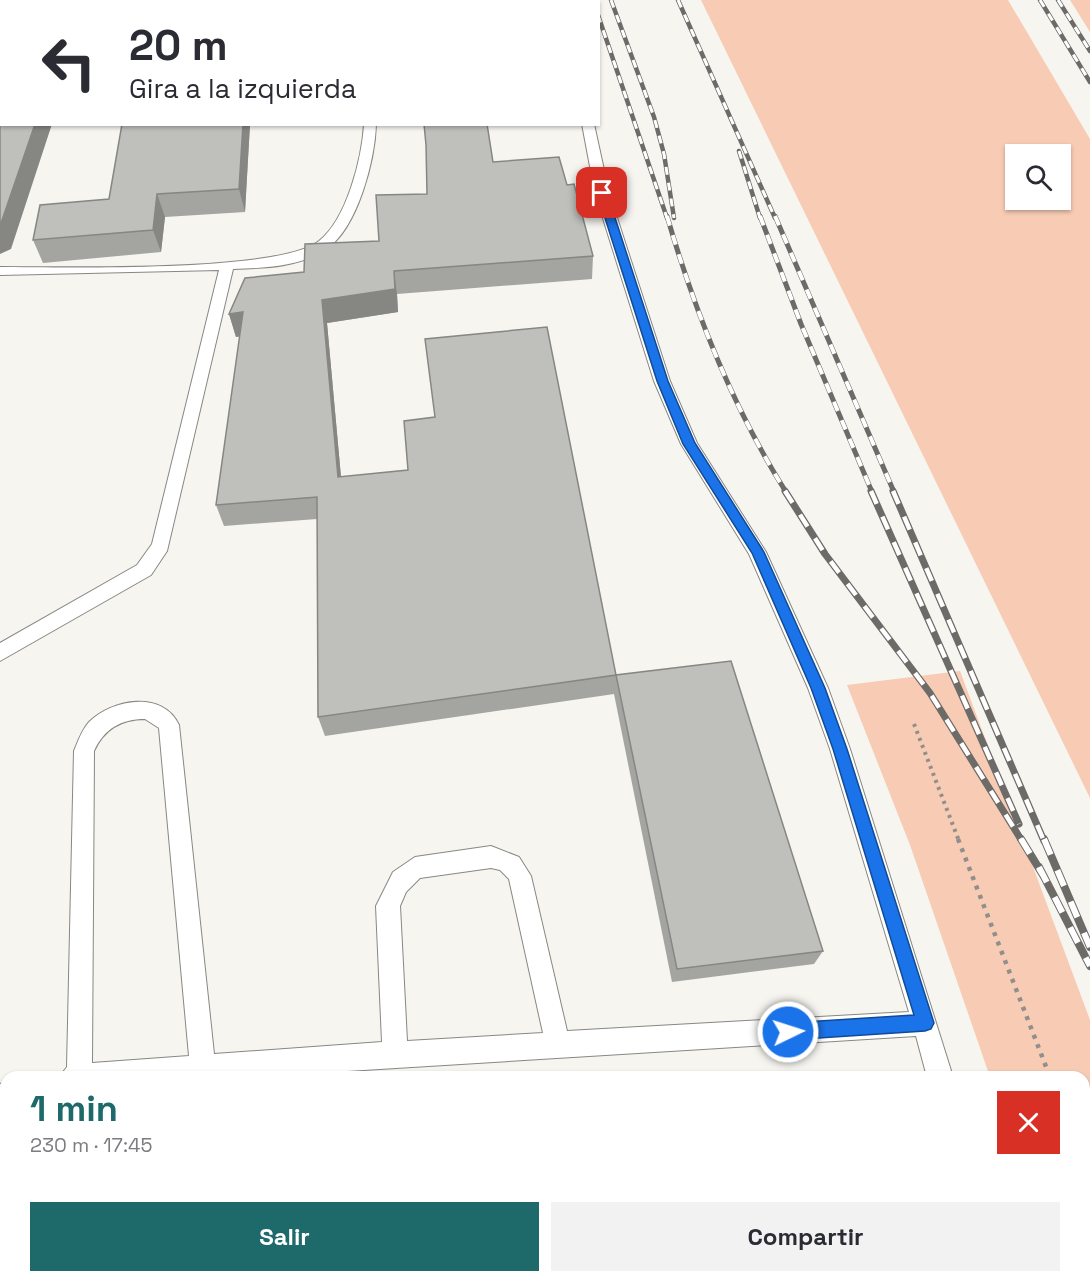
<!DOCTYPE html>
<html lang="es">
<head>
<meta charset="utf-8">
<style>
	body { margin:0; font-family:"Space Grotesk",sans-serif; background:#f2f2f3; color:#2b2b33; height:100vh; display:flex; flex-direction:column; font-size:22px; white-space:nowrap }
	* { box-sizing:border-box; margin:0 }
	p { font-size:20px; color:#7c7c81 }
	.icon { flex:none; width:33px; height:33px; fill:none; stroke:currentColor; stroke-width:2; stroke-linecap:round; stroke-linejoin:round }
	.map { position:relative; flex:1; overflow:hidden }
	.details { position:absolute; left:0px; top:1071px; width:1090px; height:212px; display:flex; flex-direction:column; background:#fff; border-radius:18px 18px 0 0; box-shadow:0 2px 4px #0004 }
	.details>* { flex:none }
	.guide { position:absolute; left:0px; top:0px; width:600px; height:126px; box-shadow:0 2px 4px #0004; background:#fff; color:#2b2b33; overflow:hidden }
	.tools { position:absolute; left:1005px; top:144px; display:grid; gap:12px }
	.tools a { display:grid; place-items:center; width:66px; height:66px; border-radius:0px; background:#fff; box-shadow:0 2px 4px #0004; font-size:30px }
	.pin { position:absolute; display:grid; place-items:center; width:51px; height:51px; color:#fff; margin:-26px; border-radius:12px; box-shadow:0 3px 9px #0006 }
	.me { position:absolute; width:66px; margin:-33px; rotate:86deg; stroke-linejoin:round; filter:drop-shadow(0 0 4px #0008) }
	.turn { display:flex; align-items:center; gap:21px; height:126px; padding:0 30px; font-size:27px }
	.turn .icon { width:78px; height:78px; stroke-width:2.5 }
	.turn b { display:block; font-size:42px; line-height:51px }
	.round { display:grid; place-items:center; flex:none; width:63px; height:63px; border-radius:0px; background:#f2f2f3 }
	.overview { display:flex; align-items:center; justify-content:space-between; height:102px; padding:0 30px }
	h1 { font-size:36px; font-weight:800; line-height:45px; color:#1e6a6b }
	.button { display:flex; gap:12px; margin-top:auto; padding:12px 30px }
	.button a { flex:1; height:69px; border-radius:0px; background:#1e6a6b; color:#fff; font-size:24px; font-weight:800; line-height:69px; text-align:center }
	.button a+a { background:#f2f2f3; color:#2b2b33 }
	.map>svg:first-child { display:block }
	.green { fill:#f7cbb4; fill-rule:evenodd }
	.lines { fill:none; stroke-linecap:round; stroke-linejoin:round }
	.lane-casing { stroke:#888783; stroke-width:2 }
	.street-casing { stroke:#888783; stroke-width:3 }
	.path-far1 { stroke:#908f8b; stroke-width:4; stroke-dasharray:3 4.5; stroke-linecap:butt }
	.path { stroke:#908f8b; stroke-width:4.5; stroke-dasharray:4 6; stroke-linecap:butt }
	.lane { fill:#fff; fill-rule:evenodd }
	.street { fill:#fff; fill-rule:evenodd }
	.rail-far3-casing { stroke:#6c6b68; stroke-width:4.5 }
	.rail-far2-casing { stroke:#6c6b68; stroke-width:5 }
	.rail-far1-casing { stroke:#6c6b68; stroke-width:7 }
	.rail-casing { stroke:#6c6b68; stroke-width:8 }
	.rail-far3 { stroke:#fff; stroke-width:3; stroke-dasharray:8; stroke-linecap:butt }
	.rail-far2 { stroke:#fff; stroke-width:4; stroke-dasharray:10; stroke-linecap:butt }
	.rail-far1 { stroke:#fff; stroke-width:4.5; stroke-dasharray:14; stroke-linecap:butt }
	.rail { stroke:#fff; stroke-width:6; stroke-dasharray:17; stroke-linecap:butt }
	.wall { fill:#a4a4a1 }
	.shaded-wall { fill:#868683 }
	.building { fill:#bfbfbb; stroke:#868683; stroke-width:1.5 }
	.route { fill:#1a73e8; stroke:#114b97; stroke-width:1.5 }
</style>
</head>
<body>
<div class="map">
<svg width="1090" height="1282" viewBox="0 0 1090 1282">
	<rect width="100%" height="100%" fill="#f6f5f0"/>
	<path class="green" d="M 701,0 L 1008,0 L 1090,139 L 1090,798 ZM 1060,154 L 1060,200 L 1016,200 L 1016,154 Z
		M 1070,0 L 1090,0 L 1090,32 Z
		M 960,671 L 1090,1020 L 1090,1282 L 1060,1282 L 1058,1277 L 1084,1276 L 1084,1077 L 990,1077 L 910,845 L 847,685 Z"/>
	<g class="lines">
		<g class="lane-casing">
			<path id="lane" d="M 102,0 L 112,0 L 112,2 L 102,2 Z
				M 494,0 L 504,0 L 505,2 L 494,2 Z
				M 364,124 L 376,124 C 375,160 358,226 328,248 C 302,267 264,268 233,269 L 167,551 L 151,575 L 0,661 L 0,643 L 137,565 L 152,544 L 219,270 L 0,275 L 0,267 C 60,267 279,273 319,241 C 347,219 362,158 364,124 Z
				M 582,124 L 594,124 L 609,193 L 670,381 L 697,443 L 766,552 L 828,688 L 850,749 L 953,1077 L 927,1077 L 916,1036 L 249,1077 L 59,1077 L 67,1067 L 74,751 C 78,741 82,730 89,722 C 112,699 163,690 179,725 L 214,1054 L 382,1042 L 376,906 L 393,872 L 415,857 L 491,846 L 519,857 L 531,876 L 567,1031 L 909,1012 L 830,749 L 808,688 L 749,554 L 681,444 L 654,381 L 595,193 ZM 145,719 L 159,728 L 189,1056 L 92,1063 L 94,751 C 104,729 121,719 145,719 ZM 491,868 L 500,870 L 509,879 L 543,1033 L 407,1041 L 400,906 L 406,892 L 420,878 Z
				M 6,1082 L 6,1108 L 0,1110 L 0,1084 Z
				M 67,1276 L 95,1276 L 95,1282 L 67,1282 Z
				M 206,1276 L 234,1276 L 235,1282 L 207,1282 Z"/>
		</g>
		<g class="street-casing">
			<path id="street" d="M 824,1276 L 876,1276 L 873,1282 L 822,1282 Z
				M 971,1276 L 1022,1276 L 1019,1282 L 969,1282 Z"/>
		</g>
		<path class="path-far1" d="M 914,724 L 959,841"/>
		<path class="path" d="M 958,839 L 1050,1077
			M 1084,1168 L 1090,1182"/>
		<use href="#lane" class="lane"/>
		<use href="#street" class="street"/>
		<g class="rail-far3-casing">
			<path id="rail-far3" d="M 611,0 L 654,117 L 664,154 L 674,218
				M 678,0 L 775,218
				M 1040,0 L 1090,82
				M 1058,0 L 1090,51
				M 598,15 L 667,218
				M 739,151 L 760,218"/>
		</g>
		<g class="rail-far2-casing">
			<path id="rail-far2" d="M 667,216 C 695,312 733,408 786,492
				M 760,216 L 801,324 L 872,492
				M 775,216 L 894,492"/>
		</g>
		<g class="rail-far1-casing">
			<path id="rail-far1" d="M 785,491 L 825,554 L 930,693 L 1022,841
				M 871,491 L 1019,824
				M 893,491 L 1044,841"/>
		</g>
		<g class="rail-casing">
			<path id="rail" d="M 1021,839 L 1043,875
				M 1044,839 L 1090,947
				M 1039,867 L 1090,966"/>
		</g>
		<use href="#rail-far3" class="rail-far3"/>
		<use href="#rail-far2" class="rail-far2"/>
		<use href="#rail-far1" class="rail-far1"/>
		<use href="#rail" class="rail"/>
	</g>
	<path class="wall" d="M 122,124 L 250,124 L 245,212 L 165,217 L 161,252 L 43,263 L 33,240 L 109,199 Z
		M 493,162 L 567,185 L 593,256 L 592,279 L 397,294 L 398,312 L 327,323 L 341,477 L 616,675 L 823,951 L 814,964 L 672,982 L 614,694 L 325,736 L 318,717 L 317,519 L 224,526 L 216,505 L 240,336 L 236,337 L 229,314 L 304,272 L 379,241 L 427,194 Z"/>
	<path class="shaded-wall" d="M 78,0 L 93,0 L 92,2 L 78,2 Z
		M 35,124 L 52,124 L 11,249 L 0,254 L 0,226 Z
		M 243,124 L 250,124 L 245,212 L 239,189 Z
		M 157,194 L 165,217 L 161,252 L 153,230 Z
		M 394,271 L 397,294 L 398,312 L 327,323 L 343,499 L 338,477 L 322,300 Z
		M 243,312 L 250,335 L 236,337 L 229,314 Z"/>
	<path class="building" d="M 0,0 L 78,0 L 78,2 L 2,2 L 2,124 L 35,124 L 0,226 Z
		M 412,0 L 448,0 L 449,2 L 412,2 Z
		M 122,124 L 243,124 L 239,189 L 157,194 L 153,230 L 33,240 L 40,205 L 109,199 Z
		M 424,124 L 487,124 L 493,162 L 559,157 L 567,185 L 574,184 L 593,256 L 394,271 L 395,289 L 322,300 L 338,477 L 408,470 L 404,421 L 435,417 L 425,339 L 547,327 L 616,675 L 318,717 L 317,497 L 216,505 L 243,312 L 229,314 L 245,278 L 304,272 L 305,244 L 379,241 L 376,195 L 427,194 L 426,145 Z
		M 731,661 L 823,951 L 677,969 L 616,675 Z"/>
	<path class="route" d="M 602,190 L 607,193 L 668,381 L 695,443 L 764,552 L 825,688 L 847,749 L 934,1023 L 931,1029 L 925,1031 L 788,1040 L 781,1038 L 779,1032 L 781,1025 L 788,1023 L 914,1015 L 833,749 L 811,688 L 752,553 L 683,444 L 657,381 L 597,193 Z"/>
</svg>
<div class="tools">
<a><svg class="icon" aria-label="search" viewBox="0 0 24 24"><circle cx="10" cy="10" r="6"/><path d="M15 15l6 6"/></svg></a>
</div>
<div class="pin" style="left:602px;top:193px;background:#d93025"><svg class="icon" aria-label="arrive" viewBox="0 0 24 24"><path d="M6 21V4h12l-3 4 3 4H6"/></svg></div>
<svg class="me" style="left:788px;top:1032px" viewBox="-20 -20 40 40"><circle r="17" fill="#1a73e8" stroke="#fff" stroke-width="3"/><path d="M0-11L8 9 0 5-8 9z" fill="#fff"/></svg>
<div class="guide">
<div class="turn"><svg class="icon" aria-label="left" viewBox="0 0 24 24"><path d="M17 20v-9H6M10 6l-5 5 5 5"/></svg><div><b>20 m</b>Gira a la izquierda</div></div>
</div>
<section class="details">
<div class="overview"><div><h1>1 min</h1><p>230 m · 17:45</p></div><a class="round" style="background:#d93025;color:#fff"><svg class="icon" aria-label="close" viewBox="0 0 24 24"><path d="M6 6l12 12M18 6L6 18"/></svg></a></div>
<div class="button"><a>Salir</a><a>Compartir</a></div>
</section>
</div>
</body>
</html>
